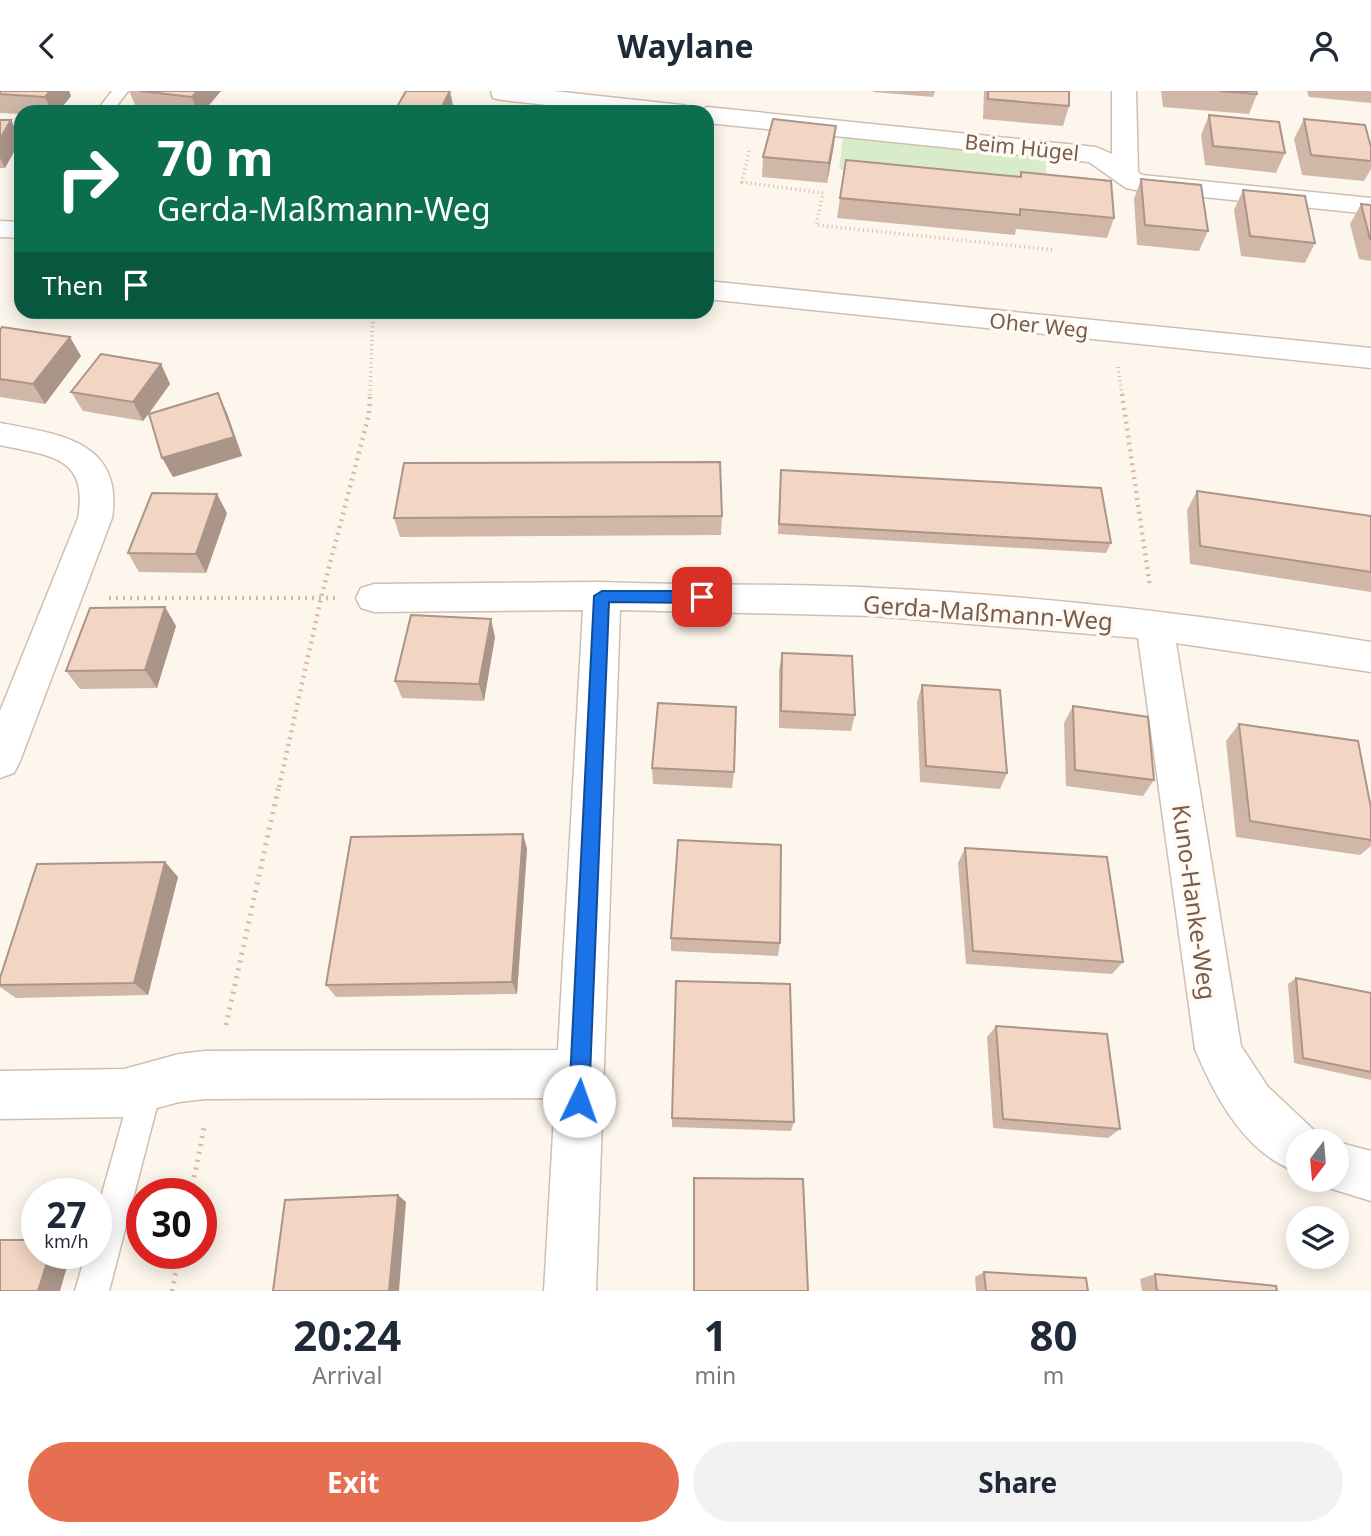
<!DOCTYPE html>
<html lang="en">
<head>
<meta charset="utf-8">
<style>
	body { margin:0; font-family:"Noto Sans",sans-serif; background:#f2f2f3; color:#1f2937; height:100vh; display:flex; flex-direction:column; font-size:26px; white-space:nowrap }
	* { box-sizing:border-box; margin:0 }
	p { font-size:23px; color:#747a83 }
	.icon { flex:none; width:38px; height:38px; fill:none; stroke:currentColor; stroke-width:2; stroke-linecap:round; stroke-linejoin:round }
	.map { position:relative; height:1200px; overflow:hidden }
	.drawer { display:flex; flex-direction:column; background:#fff; flex:1 }
	.drawer>* { flex:none }
	.banner { position:absolute; left:14px; top:14px; width:700px; height:214px; border-radius:21px; box-shadow:0 4px 18px #0003; background:#0b6e4f; color:#fff; overflow:hidden }
	.needle { width:46px; rotate:196deg }
	.tools { position:absolute; left:1286px; top:1038px; display:grid; gap:14px }
	.tools a { display:grid; place-items:center; width:63px; height:63px; border-radius:50%; background:#fff; box-shadow:0 4px 18px #0003; font-size:35px }
	.speed { position:absolute; left:21px; top:1087px; display:flex; gap:14px; font-size:35px; font-weight:700; text-align:center }
	.speed>* { display:grid; place-content:center; width:91px; height:91px; border-radius:50%; background:#fff; box-shadow:0 4px 18px #0003; line-height:1 }
	.speed small { font-size:18px; font-weight:400 }
	.speed .limit { border:10px solid #d22; background:#fff; color:#111 }
	.pin { position:absolute; display:grid; place-items:center; width:60px; height:60px; color:#fff; margin:-30px; border-radius:14px; box-shadow:0 4px 10px #0006 }
	.me { position:absolute; width:77px; margin:-38px; rotate:3deg; stroke-linejoin:round; filter:drop-shadow(0 0 5px #0008) }
	.turn { display:flex; align-items:center; gap:24px; height:147px; padding:0 28px; font-size:32px }
	.turn .icon { width:91px; height:91px; stroke-width:2.5 }
	.turn b { display:block; font-size:49px; line-height:60px }
	.then { display:flex; align-items:center; height:66px; padding:0 28px; background:#0003; gap:14px; font-size:26px }
	.eta { display:flex; justify-content:space-evenly; align-items:center; height:119px; text-align:center }
	.eta b { font-size:42px; font-weight:700; line-height:49px }
	.button { display:flex; gap:14px; margin-top:auto; padding:14px 28px }
	.button a { flex:1; height:80px; border-radius:42px; background:#e76f51; color:#fff; font-size:28px; font-weight:700; line-height:80px; text-align:center }
	.button a+a { background:#f2f2f3; color:#1f2937 }
	header { display:flex; justify-content:space-between; align-items:center; height:91px; padding:0 28px; background:#fff; font-size:32px; font-weight:700 }
	.map>svg:first-child { display:block }
	.green { fill:#d8ecc9 }
	.lines { fill:none; stroke-linecap:round; stroke-linejoin:round }
	.service-casing { stroke:#d1beb0; stroke-width:3 }
	.minor-casing { stroke:#d1beb0; stroke-width:3 }
	.tertiary-casing { stroke:#d1beb0; stroke-width:3 }
	.path-far2 { stroke:#d9b8a5; stroke-width:3.5; stroke-dasharray:1 3.5; stroke-linecap:butt }
	.path-far1 { stroke:#d9b8a5; stroke-width:4.5; stroke-dasharray:2 5; stroke-linecap:butt }
	.path { stroke:#d9b8a5; stroke-width:5; stroke-dasharray:2 6; stroke-linecap:butt }
	.service { fill:#fff; fill-rule:evenodd }
	.minor { fill:#fff; fill-rule:evenodd }
	.tertiary { fill:#fff; fill-rule:evenodd }
	.wall { fill:#d1b7a8 }
	.shaded-wall { fill:#aa9588 }
	.building { fill:#f3d5c3; stroke:#aa9588; stroke-width:2 }
	.route { fill:#1a73e8; stroke:#114b97; stroke-width:2 }
	.labels { text-anchor:middle; dominant-baseline:central; stroke-width:7; stroke-linejoin:round; paint-order:stroke }
	.far-street-label { font-size:21px; fill:#7a5c4d; stroke:#fffaf3 }
	.street-label { font-size:24px; fill:#7a5c4d; stroke:#fffaf3 }
</style>
</head>
<body>
<header><svg class="icon" aria-label="back" viewBox="0 0 24 24"><path d="M15 5l-7 7 7 7"/></svg>Waylane<svg class="icon" aria-label="person" viewBox="0 0 24 24"><circle cx="12" cy="8" r="4"/><path d="M4 21q1-7 8-7t8 7"/></svg></header>
<div class="map">
<svg width="1371" height="1200" viewBox="0 0 1371 1200">
	<rect width="100%" height="100%" fill="#fdf6ec"/>
	<path class="green" d="M 844,38 L 1045,59 L 1047,100 L 839,78 Z"/>
	<g class="lines">
		<g class="service-casing">
			<path id="service" d="M 112,0 L 128,0 L 112,21 L 96,21 Z
				M 147,981 L 158,985 L 162,996 L 109,1200 L 75,1200 L 86,1162 L 96,1162 L 96,1124 L 132,996 L 136,985 Z"/>
		</g>
		<g class="minor-casing">
			<path id="minor" d="M 491,0 L 553,0 L 682,14 L 691,16 L 694,21 L 612,21 L 502,9 L 493,7 Z
				M 1112,0 L 1136,0 L 1138,81 L 1142,84 L 1371,107 L 1371,123 L 1135,99 L 1126,97 L 1089,71 L 707,32 L 707,21 L 697,21 L 707,16 L 1096,56 L 1112,63 Z
				M 0,332 C 59,343 124,350 112,427 L 20,670 L 14,682 L 0,687 L 0,620 L 78,427 C 89,365 50,365 0,354 Z
				M 602,491 C 693,495 785,492 877,497 C 1043,505 1207,524 1371,551 L 1371,581 L 1176,552 L 1241,955 L 1268,996 L 1315,1040 L 1320,1050 L 1298,1050 L 1298,1081 C 1246,1064 1215,1006 1195,958 L 1138,547 L 874,525 L 620,519 L 596,1200 L 544,1200 L 555,1007 L 205,1008 L 179,1011 L 124,1026 L 0,1028 L 0,980 L 124,978 L 179,963 L 205,960 L 558,959 L 583,519 L 374,521 L 361,517 L 356,507 L 361,497 L 374,493 Z
				M 1337,1051 L 1371,1060 L 1371,1110 L 1319,1094 L 1317,1088 L 1337,1088 Z"/>
		</g>
		<g class="tertiary-casing">
			<path id="tertiary" d="M 0,130 L 21,131 L 21,147 L 0,146 Z
				M 707,190 L 1371,257 L 1371,277 L 707,208 Z"/>
		</g>
		<path class="path-far2" d="M 749,60 L 742,91 L 823,102 L 816,134 L 1055,159
			M 1118,276 L 1122,304
			M 370,304 L 373,220"/>
		<path class="path-far1" d="M 1122,303 L 1150,496
			M 109,507 L 335,507
			M 279,696 L 321,507 L 369,323 L 370,303"/>
		<path class="path" d="M 226,934 L 279,694
			M 191,1102 L 205,1032
			M 172,1200 L 180,1162"/>
		<use href="#service" class="service"/>
		<use href="#minor" class="minor"/>
		<use href="#tertiary" class="tertiary"/>
	</g>
	<path class="wall" d="M 0,0 L 69,0 L 71,5 L 58,21 L 21,21 L 21,23 L 0,22 Z
		M 129,0 L 221,0 L 203,21 L 159,21 L 137,18 Z
		M 873,0 L 935,0 L 933,6 L 873,1 Z
		M 984,0 L 1069,0 L 1069,15 L 1063,35 L 983,28 Z
		M 1161,0 L 1256,0 L 1257,3 L 1249,23 L 1163,16 Z
		M 1307,0 L 1371,0 L 1371,12 L 1309,6 Z
		M 1209,24 L 1285,62 L 1276,82 L 1205,74 L 1201,44 Z
		M 1304,28 L 1371,56 L 1371,78 L 1364,90 L 1302,84 L 1294,48 Z
		M 0,29 L 5,77 L 0,77 Z
		M 834,54 L 827,92 L 762,86 L 763,66 Z
		M 1021,81 L 1114,127 L 1107,147 L 1016,138 L 1015,144 L 837,127 L 840,107 L 1020,86 Z
		M 1141,88 L 1208,140 L 1199,160 L 1137,154 L 1134,108 Z
		M 1243,99 L 1315,152 L 1305,172 L 1241,165 L 1234,119 Z
		M 1361,113 L 1371,114 L 1371,170 L 1359,168 L 1350,133 Z
		M 0,239 L 81,265 L 45,313 L 0,306 Z
		M 161,273 L 170,293 L 149,323 L 227,322 L 242,365 L 173,386 L 149,323 L 143,330 L 83,320 L 71,301 Z
		M 781,379 L 1111,452 L 1106,462 L 778,443 Z
		M 1197,400 L 1371,425 L 1371,501 L 1190,473 L 1187,419 Z
		M 227,422 L 206,482 L 139,481 L 128,462 Z
		M 722,425 L 721,444 L 400,446 L 394,427 Z
		M 165,516 L 176,535 L 157,597 L 80,598 L 66,580 Z
		M 495,546 L 484,610 L 402,607 L 395,590 Z
		M 782,562 L 855,624 L 851,640 L 779,637 L 779,579 Z
		M 922,594 L 1007,682 L 1000,698 L 920,691 L 917,611 Z
		M 1073,615 L 1154,689 L 1143,705 L 1066,695 L 1064,632 Z
		M 1239,633 L 1371,717 L 1371,755 L 1360,764 L 1236,746 L 1226,650 Z
		M 652,677 L 734,681 L 732,697 L 653,693 Z
		M 523,743 L 527,758 L 517,903 L 336,906 L 326,894 Z
		M 965,757 L 1123,871 L 1112,883 L 966,873 L 958,772 Z
		M 165,771 L 178,786 L 148,904 L 16,907 L 0,896 L 0,894 Z
		M 671,847 L 780,852 L 778,865 L 671,860 Z
		M 1296,887 L 1371,902 L 1371,989 L 1294,972 L 1288,893 Z
		M 996,935 L 1120,1038 L 1108,1047 L 993,1037 L 987,946 Z
		M 672,1027 L 794,1031 L 791,1040 L 672,1036 Z
		M 984,1181 L 1088,1200 L 976,1200 L 975,1186 Z
		M 1155,1183 L 1277,1200 L 1142,1200 L 1140,1188 Z"/>
	<path class="shaded-wall" d="M 50,0 L 69,0 L 71,5 L 58,21 L 52,21 L 45,6 Z
		M 197,0 L 221,0 L 203,21 L 197,21 L 192,6 Z
		M 450,0 L 454,19 L 453,21 L 439,21 Z
		M 11,29 L 21,49 L 5,77 L 0,67 L 0,48 Z
		M 836,35 L 834,54 L 827,92 L 829,72 Z
		M 70,246 L 81,265 L 45,313 L 33,293 Z
		M 161,273 L 170,293 L 143,330 L 133,311 Z
		M 218,302 L 227,322 L 242,365 L 173,386 L 162,367 Z
		M 217,403 L 227,422 L 206,482 L 196,463 Z
		M 165,516 L 176,535 L 157,597 L 145,579 Z
		M 491,528 L 495,546 L 484,610 L 479,593 Z
		M 523,743 L 527,758 L 517,903 L 512,891 Z
		M 165,771 L 178,786 L 148,904 L 134,892 Z
		M 398,1104 L 406,1111 L 399,1200 L 389,1200 Z
		M 50,1162 L 71,1162 L 60,1200 L 38,1200 Z"/>
	<path class="building" d="M 0,0 L 50,0 L 45,6 L 0,3 Z
		M 140,0 L 197,0 L 192,6 Z
		M 406,0 L 450,0 L 439,21 L 394,21 Z
		M 988,0 L 1069,0 L 1069,15 L 988,8 Z
		M 1219,0 L 1256,0 L 1257,3 Z
		M 1209,24 L 1279,31 L 1285,62 L 1213,55 Z
		M 773,28 L 836,35 L 829,72 L 763,66 Z
		M 1304,28 L 1365,34 L 1371,56 L 1371,70 L 1311,64 Z
		M 0,29 L 11,29 L 0,48 Z
		M 846,69 L 1021,86 L 1021,81 L 1111,90 L 1114,127 L 1020,118 L 1020,124 L 840,107 Z
		M 1141,88 L 1201,94 L 1208,140 L 1145,134 Z
		M 1243,99 L 1305,105 L 1315,152 L 1250,145 Z
		M 1361,113 L 1371,114 L 1371,148 L 1370,148 Z
		M 2,236 L 70,246 L 33,293 L 0,288 L 0,239 Z
		M 101,263 L 161,273 L 133,311 L 71,301 Z
		M 218,302 L 234,346 L 162,367 L 149,323 Z
		M 720,371 L 722,425 L 394,427 L 404,372 Z
		M 781,379 L 1101,397 L 1111,452 L 779,433 Z
		M 1197,400 L 1371,425 L 1371,481 L 1200,455 Z
		M 152,402 L 217,403 L 196,463 L 128,462 Z
		M 165,516 L 145,579 L 66,580 L 90,517 Z
		M 411,524 L 491,528 L 479,593 L 395,590 Z
		M 782,562 L 852,565 L 855,624 L 781,620 Z
		M 922,594 L 1000,599 L 1007,682 L 926,675 Z
		M 658,612 L 736,616 L 734,681 L 652,677 Z
		M 1073,615 L 1148,626 L 1154,689 L 1075,679 Z
		M 1239,633 L 1358,650 L 1371,717 L 1371,749 L 1250,730 Z
		M 523,743 L 512,891 L 326,894 L 351,746 Z
		M 678,749 L 781,754 L 780,852 L 671,847 Z
		M 965,757 L 1107,766 L 1123,871 L 973,860 Z
		M 165,771 L 134,892 L 0,894 L 0,887 L 37,773 Z
		M 1296,887 L 1371,902 L 1371,981 L 1303,967 Z
		M 676,890 L 790,893 L 794,1031 L 672,1027 Z
		M 996,935 L 1107,943 L 1120,1038 L 1003,1028 Z
		M 694,1087 L 803,1088 L 808,1200 L 694,1200 Z
		M 398,1104 L 389,1200 L 273,1200 L 285,1109 Z
		M 0,1149 L 37,1149 L 37,1162 L 50,1162 L 38,1200 L 0,1200 Z
		M 984,1181 L 1086,1187 L 1088,1200 L 986,1200 Z
		M 1155,1183 L 1276,1195 L 1277,1200 L 1157,1200 Z"/>
	<path class="route" d="M 602,500 L 702,500 L 709,506 L 702,512 L 609,511 L 589,1010 L 586,1017 L 579,1020 L 572,1017 L 569,1010 L 594,505 Z"/>
	<g class="labels">
		<g class="far-street-label">
			<text transform="translate(1022 56) rotate(6)">Beim Hügel</text>
			<text transform="translate(1039 234) rotate(6)">Oher Weg</text>
		</g>
		<g class="street-label">
			<text transform="translate(988 521) rotate(4)">Gerda-Maßmann-Weg</text>
			<text transform="translate(1195 811) rotate(82)">Kuno-Hanke-Weg</text>
		</g>
	</g>
</svg>
<div class="tools">
<a><svg class="needle" viewBox="-14 -14 28 28"><path d="M0-13l5 13h-10z" fill="#e53935"/><path d="M0 13l5-13h-10z" fill="#747a83"/></svg></a>
<a><svg class="icon" aria-label="layers" viewBox="0 0 24 24"><path d="M12 4l9 5-9 5-9-5zM3 14l9 5 9-5"/></svg></a>
</div>
<div class="speed"><div>27<small>km/h</small></div><div class="limit">30</div></div>
<div class="pin" style="left:702px;top:506px;background:#d93025"><svg class="icon" aria-label="arrive" viewBox="0 0 24 24"><path d="M6 21V4h12l-3 4 3 4H6"/></svg></div>
<svg class="me" style="left:579px;top:1010px" viewBox="-20 -20 40 40"><circle r="19" fill="#fff"/><path d="M0-13L10 11 0 6-10 11z" fill="#1a73e8"/></svg>
<div class="banner">
<div class="turn"><svg class="icon" aria-label="right" viewBox="0 0 24 24"><path d="M7 20v-9h11M14 6l5 5-5 5"/></svg><div><b>70 m</b>Gerda-Maßmann-Weg</div></div>
<div class="then">Then<svg class="icon" aria-label="arrive" viewBox="0 0 24 24"><path d="M6 21V4h12l-3 4 3 4H6"/></svg></div>
</div>
</div>
<section class="drawer">
<div class="eta">
<div><b>20:24</b><p>Arrival</p></div>
<div><b>1</b><p>min</p></div>
<div><b>80</b><p>m</p></div>
</div>
<div class="button"><a>Exit</a><a>Share</a></div>
</section>
</body>
</html>
